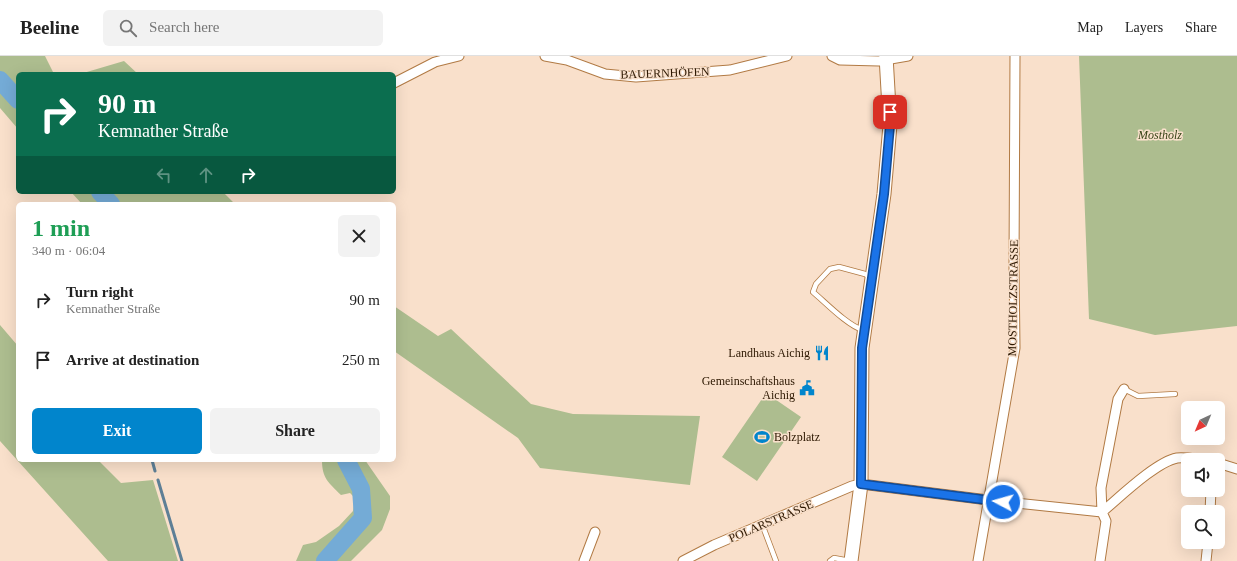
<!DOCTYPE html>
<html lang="en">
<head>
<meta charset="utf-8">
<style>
	body { margin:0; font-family:"Times New Roman",serif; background:#f2f2f2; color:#222; height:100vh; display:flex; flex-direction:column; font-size:15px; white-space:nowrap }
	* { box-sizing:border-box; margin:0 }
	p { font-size:13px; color:#767676 }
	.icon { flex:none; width:22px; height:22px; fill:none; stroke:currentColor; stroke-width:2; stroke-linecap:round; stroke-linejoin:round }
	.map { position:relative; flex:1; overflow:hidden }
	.details { position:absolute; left:16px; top:146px; width:380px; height:260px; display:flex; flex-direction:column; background:#fff; border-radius:6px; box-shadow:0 4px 16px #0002 }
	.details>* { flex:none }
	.top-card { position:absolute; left:16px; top:16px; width:380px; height:122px; border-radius:6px; box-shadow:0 4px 16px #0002; background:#0b6e4f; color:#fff; overflow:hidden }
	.needle { width:26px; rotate:224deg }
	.buttons { position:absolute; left:1181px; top:345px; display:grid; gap:8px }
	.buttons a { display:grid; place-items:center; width:44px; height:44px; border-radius:6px; background:#fff; box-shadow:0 4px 16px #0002; font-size:20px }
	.pin { position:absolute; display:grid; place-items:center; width:34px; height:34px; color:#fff; margin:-17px; border-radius:8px; box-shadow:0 2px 6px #0006 }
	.me { position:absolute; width:44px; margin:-22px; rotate:276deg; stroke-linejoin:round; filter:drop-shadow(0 0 3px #0008) }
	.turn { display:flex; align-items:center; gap:14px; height:84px; padding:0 16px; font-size:18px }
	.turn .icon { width:52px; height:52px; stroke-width:2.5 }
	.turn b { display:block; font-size:28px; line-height:34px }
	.lanes { display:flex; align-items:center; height:38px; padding:0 16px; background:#0003; justify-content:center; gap:20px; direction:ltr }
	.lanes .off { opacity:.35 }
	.round { display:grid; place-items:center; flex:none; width:42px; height:42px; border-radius:6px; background:#f2f2f2 }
	.overview { display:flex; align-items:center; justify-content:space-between; height:68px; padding:0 16px }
	h1 { font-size:24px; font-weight:600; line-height:30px; color:#1e9e55 }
	.primary-button { display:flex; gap:8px; margin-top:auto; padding:8px 16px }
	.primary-button a { flex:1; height:46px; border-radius:6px; background:#0185cc; color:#fff; font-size:16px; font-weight:600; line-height:46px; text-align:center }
	.primary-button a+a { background:#f2f2f2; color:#222 }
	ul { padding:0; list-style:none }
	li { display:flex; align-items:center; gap:12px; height:60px; padding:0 16px }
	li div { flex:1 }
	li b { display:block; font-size:15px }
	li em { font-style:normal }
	header { display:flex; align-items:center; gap:24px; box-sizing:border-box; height:56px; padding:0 20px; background:#fff; border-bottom:1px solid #e0e0e0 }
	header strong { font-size:19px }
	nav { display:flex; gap:22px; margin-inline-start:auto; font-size:14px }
	.search { width:280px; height:36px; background:#f2f2f2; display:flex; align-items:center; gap:10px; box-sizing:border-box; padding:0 14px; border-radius:6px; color:#767676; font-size:15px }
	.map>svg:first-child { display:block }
	.green { fill:#adbd8f }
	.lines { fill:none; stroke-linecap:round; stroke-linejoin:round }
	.stream { stroke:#5e7f96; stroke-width:3 }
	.river { stroke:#74abd6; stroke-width:18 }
	.lane-casing { stroke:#b17a44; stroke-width:6 }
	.street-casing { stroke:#b17a44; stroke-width:11 }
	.secondary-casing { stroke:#b17a44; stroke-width:15 }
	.lane { stroke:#fff; stroke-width:4.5 }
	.street { stroke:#fff; stroke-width:9 }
	.secondary { stroke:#fff; stroke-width:13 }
	.route-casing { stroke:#114b97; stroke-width:10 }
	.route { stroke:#1a73e8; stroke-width:7 }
	.labels { text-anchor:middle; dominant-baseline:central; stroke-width:3; stroke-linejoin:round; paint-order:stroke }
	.street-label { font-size:12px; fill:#2c1701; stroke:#f9e0cb }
	.park-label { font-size:12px; font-style:italic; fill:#374417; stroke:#f9e0cb }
	.poi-label { font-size:12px; fill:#2c1701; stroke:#f9e0cb; text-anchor:end }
</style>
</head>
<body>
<header>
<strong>Beeline</strong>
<div class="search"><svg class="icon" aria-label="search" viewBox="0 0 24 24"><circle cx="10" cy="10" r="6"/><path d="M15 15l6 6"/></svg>Search here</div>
<nav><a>Map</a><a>Layers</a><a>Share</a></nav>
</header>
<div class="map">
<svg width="1237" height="505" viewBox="0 0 1237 505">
	<rect width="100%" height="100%" fill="#f9e0cb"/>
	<path class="green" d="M 0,0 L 45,0 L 54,18 L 18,18 L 18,73 L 0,52 Z
		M 1079,0 L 1237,0 L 1237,270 L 1155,279 L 1089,263 Z
		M 124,5 L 138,18 L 80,18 Z
		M 71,136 L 223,136 L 235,148 L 82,148 Z
		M 394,250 L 438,280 L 451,273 L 531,348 L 573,358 L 700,360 L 690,429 L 540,412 L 518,382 L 394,295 Z
		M 0,269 L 18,290 L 18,404 L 98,404 L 121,427 L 153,424 L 178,505 L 108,505 L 0,385 Z
		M 766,337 L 801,361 L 757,425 L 722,401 Z
		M 322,404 L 365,404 L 390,440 L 390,453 L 382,474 L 351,505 L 296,505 L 303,489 L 316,486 L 339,470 L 353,455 L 355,442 L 350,437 L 341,439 C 328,426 322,422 322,404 Z"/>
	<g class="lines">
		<path class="stream" d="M 152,404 L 155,415
			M 158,424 L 182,505"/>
		<path class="river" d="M 0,24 L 18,44
			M 100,136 L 111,148
			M 325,505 L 363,462 L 361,433 L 346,404"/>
		<g class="lane-casing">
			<path id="lane" d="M 863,274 C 848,270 825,246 813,236 L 816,228 L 830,213 L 839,211 L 865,218 L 871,222
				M 1124,333 L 1138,340 L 1175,338
				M 762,468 L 776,505
				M 830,505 L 834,502 L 850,505"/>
		</g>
		<g class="street-casing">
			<path id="street" d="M 545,0 L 567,4 L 605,18 L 636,21 L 730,14 L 787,0
				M 832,0 L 840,4 L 879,5 L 908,0
				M 394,27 L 435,6 L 459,0
				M 1218,407 L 1237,413
				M 1210,456 L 1211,434
				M 584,505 L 595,476
				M 683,505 L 714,489 L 852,430 L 861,428 L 988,444 L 1102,456 C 1120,441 1156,406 1177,402 C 1185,401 1194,403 1202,404
				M 978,505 L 1015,292 L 1014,211 L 1015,0
				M 1100,505 L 1106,465 L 1102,456 L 1101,432 L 1118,343 L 1124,333
				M 1206,505 L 1208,486"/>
		</g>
		<g class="secondary-casing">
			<path id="secondary" d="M 851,505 L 861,428 L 862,292 L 884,138 L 890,69 L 886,0"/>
		</g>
		<use href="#lane" class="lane"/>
		<use href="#street" class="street"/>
		<use href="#secondary" class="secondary"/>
	</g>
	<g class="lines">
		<g class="route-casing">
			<path id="route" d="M 890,56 L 890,69 L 884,138 L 862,292 L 861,428 L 1003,446"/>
		</g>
		<use href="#route" class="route"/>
	</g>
	<defs>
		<g id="restaurant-bare" transform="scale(1.2)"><path d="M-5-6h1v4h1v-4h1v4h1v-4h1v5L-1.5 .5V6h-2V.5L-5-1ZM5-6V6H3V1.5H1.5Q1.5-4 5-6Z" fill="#0185cc" stroke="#f9e0cb" stroke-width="2.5" paint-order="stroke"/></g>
		<g id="civic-bare" transform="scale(1.2)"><path d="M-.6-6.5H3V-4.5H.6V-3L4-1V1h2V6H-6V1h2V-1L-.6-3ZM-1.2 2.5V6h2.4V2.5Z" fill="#0185cc" stroke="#f9e0cb" stroke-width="2.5" paint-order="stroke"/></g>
		<g id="stadium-bare" transform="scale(1.2)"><path d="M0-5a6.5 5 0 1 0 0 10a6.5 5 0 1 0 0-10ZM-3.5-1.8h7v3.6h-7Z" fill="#0185cc" stroke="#f9e0cb" stroke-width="2.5" paint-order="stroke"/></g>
	</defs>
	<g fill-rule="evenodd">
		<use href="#restaurant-bare" x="822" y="297"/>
		<use href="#civic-bare" x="807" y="332"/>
		<use href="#stadium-bare" x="762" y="381"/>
	</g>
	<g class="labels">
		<g class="street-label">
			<text transform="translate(665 17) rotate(-2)">BAUERNHÖFEN</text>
			<text transform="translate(1013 242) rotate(-89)">MOSTHOLZSTRASSE</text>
			<text transform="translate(771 465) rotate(-23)">POLARSTRASSE</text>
		</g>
		<g class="park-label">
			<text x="1160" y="79">Mostholz</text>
		</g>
		<g class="poi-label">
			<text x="810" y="297">Landhaus Aichig</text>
			<text x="795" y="325">Gemeinschaftshaus<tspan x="795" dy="14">Aichig</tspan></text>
			<text x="774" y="381" text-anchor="start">Bolzplatz</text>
		</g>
	</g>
</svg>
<div class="buttons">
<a><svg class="needle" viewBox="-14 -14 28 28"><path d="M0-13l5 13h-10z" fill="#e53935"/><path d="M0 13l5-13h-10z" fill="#767676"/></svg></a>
<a><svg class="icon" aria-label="sound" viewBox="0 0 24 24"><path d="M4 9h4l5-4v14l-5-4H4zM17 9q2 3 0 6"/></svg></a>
<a><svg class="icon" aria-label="search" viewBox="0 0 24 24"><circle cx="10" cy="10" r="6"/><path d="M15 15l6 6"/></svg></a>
</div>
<div class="pin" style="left:890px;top:56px;background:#d93025"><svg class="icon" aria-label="arrive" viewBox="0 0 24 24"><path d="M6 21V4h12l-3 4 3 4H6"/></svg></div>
<svg class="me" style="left:1003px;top:446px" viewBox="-20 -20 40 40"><circle r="17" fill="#1a73e8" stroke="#fff" stroke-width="3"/><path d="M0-11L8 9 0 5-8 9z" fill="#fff"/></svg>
<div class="top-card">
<div class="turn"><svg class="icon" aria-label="right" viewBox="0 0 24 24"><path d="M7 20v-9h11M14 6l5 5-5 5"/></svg><div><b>90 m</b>Kemnather Straße</div></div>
<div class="lanes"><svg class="icon off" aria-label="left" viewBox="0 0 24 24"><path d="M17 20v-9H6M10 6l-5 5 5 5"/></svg><svg class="icon off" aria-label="ahead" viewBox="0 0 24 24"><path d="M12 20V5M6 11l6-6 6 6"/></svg><svg class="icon" aria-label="right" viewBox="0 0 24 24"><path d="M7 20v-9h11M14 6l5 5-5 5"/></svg></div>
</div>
<section class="details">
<div class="overview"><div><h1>1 min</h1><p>340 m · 06:04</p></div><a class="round"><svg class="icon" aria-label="close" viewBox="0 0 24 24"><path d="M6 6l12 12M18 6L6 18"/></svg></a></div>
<ul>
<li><svg class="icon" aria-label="right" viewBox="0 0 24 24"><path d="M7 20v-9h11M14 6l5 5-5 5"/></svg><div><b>Turn right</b><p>Kemnather Straße</p></div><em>90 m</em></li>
<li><svg class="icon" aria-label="arrive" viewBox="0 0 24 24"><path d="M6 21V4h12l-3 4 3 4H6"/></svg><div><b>Arrive at destination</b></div><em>250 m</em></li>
</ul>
<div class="primary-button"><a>Exit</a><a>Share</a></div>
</section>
</div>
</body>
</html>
